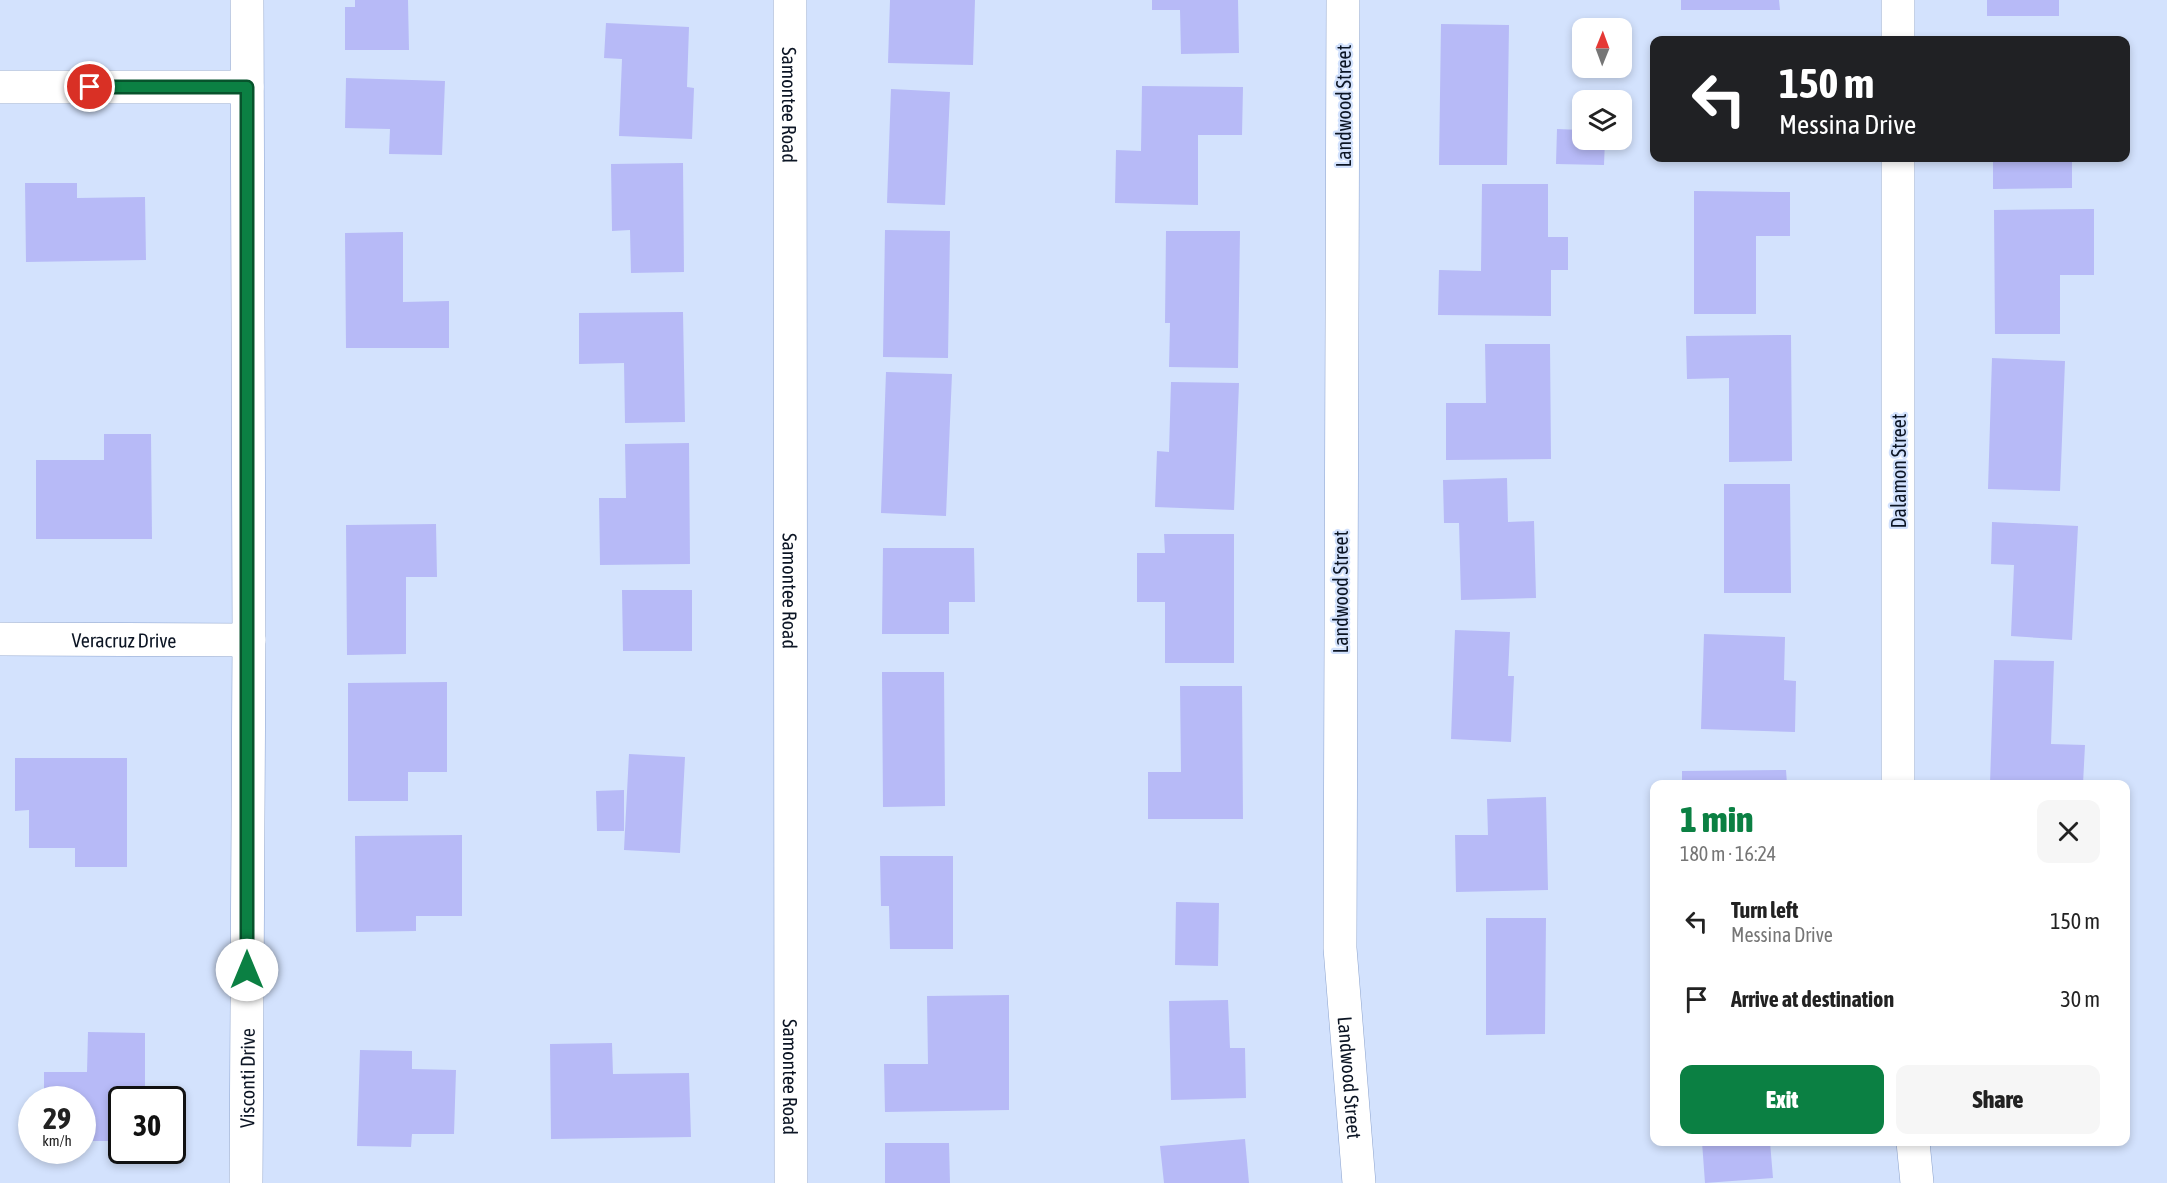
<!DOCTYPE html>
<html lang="en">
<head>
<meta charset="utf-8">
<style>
	body { margin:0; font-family:"Asap Condensed",sans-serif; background:#f6f6f6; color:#222; height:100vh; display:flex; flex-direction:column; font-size:22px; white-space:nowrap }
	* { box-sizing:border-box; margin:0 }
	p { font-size:20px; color:#767676 }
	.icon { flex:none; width:33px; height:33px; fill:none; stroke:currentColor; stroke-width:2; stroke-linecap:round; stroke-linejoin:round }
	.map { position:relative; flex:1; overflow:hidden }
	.panel { position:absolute; left:1650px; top:780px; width:480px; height:366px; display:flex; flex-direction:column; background:#fff; border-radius:12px; box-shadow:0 3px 9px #0003 }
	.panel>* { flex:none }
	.top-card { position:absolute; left:1650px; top:36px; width:480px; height:126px; border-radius:12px; box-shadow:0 3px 9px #0003; background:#202124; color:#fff; overflow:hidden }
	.needle { width:39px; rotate:1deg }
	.tools { position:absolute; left:1572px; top:18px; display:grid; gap:12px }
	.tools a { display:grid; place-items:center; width:60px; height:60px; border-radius:12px; background:#fff; box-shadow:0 3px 9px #0003; font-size:30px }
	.speed { position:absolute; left:18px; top:1086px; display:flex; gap:12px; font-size:30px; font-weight:700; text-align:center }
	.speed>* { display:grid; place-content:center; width:78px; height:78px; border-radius:50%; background:#fff; box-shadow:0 3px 9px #0003; line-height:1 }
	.speed small { font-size:15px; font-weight:400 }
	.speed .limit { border:3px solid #111; border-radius:9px; background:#fff; color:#111 }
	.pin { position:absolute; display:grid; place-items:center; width:51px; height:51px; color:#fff; margin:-26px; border:3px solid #fff; border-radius:50%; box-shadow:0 2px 6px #0007 }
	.me { position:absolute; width:66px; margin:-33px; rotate:0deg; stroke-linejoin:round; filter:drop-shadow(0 0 4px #0008) }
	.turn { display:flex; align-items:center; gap:21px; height:126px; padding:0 30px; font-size:27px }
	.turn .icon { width:78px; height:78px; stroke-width:2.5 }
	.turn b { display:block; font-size:42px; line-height:51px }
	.round { display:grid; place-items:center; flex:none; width:63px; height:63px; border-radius:12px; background:#f6f6f6 }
	.overview { display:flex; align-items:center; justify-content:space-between; height:102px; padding:0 30px }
	h1 { font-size:36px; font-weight:800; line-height:45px; color:#0b8043 }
	.action { display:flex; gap:12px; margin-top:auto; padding:12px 30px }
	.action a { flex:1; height:69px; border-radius:12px; background:#0b8043; color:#fff; font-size:24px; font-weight:800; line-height:69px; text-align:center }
	.action a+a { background:#f6f6f6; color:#222 }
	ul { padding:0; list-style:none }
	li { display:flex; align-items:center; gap:18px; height:78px; padding:0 30px }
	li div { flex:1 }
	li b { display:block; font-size:22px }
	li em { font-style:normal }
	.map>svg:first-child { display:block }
	.building { fill:#b7baf7 }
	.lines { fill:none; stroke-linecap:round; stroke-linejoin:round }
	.street-casing { stroke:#8ba2cd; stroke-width:34 }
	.street { stroke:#fff; stroke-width:33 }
	.route-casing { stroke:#07532c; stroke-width:15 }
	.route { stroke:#0b8043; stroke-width:10 }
	.labels { text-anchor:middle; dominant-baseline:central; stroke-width:4.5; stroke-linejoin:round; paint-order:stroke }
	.street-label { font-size:20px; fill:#0c1524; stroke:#d3e2fd }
</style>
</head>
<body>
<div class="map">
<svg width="2167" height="1183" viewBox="0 0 2167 1183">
	<rect width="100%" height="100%" fill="#d3e2fd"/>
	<path class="building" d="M 355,0 L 408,0 L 409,50 L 345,50 L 345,7 L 355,7 Z
		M 890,0 L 975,0 L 973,65 L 888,63 Z
		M 1152,0 L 1238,0 L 1239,53 L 1181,54 L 1180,10 L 1152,10 Z
		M 1681,0 L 1779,0 L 1780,10 L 1681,10 Z
		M 1987,0 L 2059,0 L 2059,16 L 1987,16 Z
		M 606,23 L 689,27 L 687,87 L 694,88 L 692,139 L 619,136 L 622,59 L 604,58 Z
		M 1441,24 L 1509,25 L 1507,165 L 1439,165 Z
		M 1703,37 L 1755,39 L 1755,40 L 1703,40 Z
		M 346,78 L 445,81 L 442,155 L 389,154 L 390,129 L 345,128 Z
		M 1142,86 L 1243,87 L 1242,135 L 1198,135 L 1198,205 L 1115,203 L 1116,150 L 1141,151 Z
		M 891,89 L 950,92 L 945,205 L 887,203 Z
		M 1557,129 L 1582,130 L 1582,140 L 1605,140 L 1604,165 L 1556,164 Z
		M 1739,158 L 1789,158 L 1789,161 L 1739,159 Z
		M 1993,158 L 2072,158 L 2072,188 L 1993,189 Z
		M 683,163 L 684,272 L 631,273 L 630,230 L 612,231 L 611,164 Z
		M 25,183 L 77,183 L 77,198 L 145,197 L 146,260 L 26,262 Z
		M 1482,184 L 1548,184 L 1548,237 L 1568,237 L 1568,270 L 1551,270 L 1551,316 L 1438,315 L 1439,270 L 1481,271 Z
		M 1694,191 L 1790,192 L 1790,236 L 1756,236 L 1756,314 L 1694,314 Z
		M 2094,209 L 2094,275 L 2060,275 L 2060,334 L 1995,334 L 1994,210 Z
		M 885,230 L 950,231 L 948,358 L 883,357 Z
		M 1166,231 L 1240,231 L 1238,368 L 1169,367 L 1170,323 L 1165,323 Z
		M 403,232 L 403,302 L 449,301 L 449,348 L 346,348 L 345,233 Z
		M 683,312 L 685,422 L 625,423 L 624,363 L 579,364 L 579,313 Z
		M 1791,335 L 1792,461 L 1729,462 L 1729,378 L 1687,379 L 1686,336 Z
		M 1485,344 L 1550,344 L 1551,459 L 1446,460 L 1446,403 L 1486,403 Z
		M 1992,358 L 2065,361 L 2060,491 L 1988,489 Z
		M 886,372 L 952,374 L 946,516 L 881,513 Z
		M 1171,382 L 1239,383 L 1234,510 L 1155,507 L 1157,451 L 1169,452 Z
		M 104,434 L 151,434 L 152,539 L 36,539 L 36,460 L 104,460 Z
		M 689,443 L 690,564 L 600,565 L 599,498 L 626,498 L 625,444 Z
		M 1507,478 L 1508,522 L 1534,521 L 1536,598 L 1461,600 L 1459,523 L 1444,523 L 1443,480 Z
		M 1724,484 L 1790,484 L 1791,593 L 1724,593 Z
		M 1992,522 L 2078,526 L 2072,640 L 2011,636 L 2014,565 L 1991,564 Z
		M 436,524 L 437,577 L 406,577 L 406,654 L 347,655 L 346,525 Z
		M 1164,534 L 1234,534 L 1234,663 L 1165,663 L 1165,602 L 1137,602 L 1137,553 L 1165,553 Z
		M 883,548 L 974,548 L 975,602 L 949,602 L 949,634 L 882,634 Z
		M 622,590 L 692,590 L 692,651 L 623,651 Z
		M 1455,630 L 1510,632 L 1508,676 L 1514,676 L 1511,742 L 1451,739 Z
		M 1704,634 L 1785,637 L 1784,680 L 1796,681 L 1795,732 L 1701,729 Z
		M 1994,660 L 2054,661 L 2051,744 L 2085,745 L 2083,784 L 1990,784 Z
		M 882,672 L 944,672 L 945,806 L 883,807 Z
		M 447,682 L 447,772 L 408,772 L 408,801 L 348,801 L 348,683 Z
		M 1180,686 L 1242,686 L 1243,819 L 1148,819 L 1148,772 L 1181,772 Z
		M 629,754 L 685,757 L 680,853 L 624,850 Z
		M 15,758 L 127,758 L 127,867 L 75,867 L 75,848 L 29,848 L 29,810 L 15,811 Z
		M 1786,770 L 1787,784 L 1682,784 L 1682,771 Z
		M 624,790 L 624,831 L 597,831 L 596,791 Z
		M 1546,797 L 1548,890 L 1456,892 L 1455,835 L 1488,835 L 1487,799 Z
		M 462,835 L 462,916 L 416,916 L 416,931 L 356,932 L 355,836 Z
		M 880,856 L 953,856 L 953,949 L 890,949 L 889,906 L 881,906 Z
		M 1176,902 L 1219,903 L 1218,966 L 1175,965 Z
		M 1486,918 L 1546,918 L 1545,1034 L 1486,1035 Z
		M 1009,995 L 1009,1110 L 885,1112 L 884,1064 L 928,1064 L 927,996 Z
		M 1228,1000 L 1230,1048 L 1245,1048 L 1246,1098 L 1171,1100 L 1169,1001 Z
		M 88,1032 L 145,1033 L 145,1100 L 122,1100 L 122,1141 L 82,1141 L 82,1100 L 44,1100 L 44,1072 L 87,1072 Z
		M 612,1043 L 613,1074 L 689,1073 L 691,1137 L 551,1139 L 550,1044 Z
		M 360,1050 L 412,1051 L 412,1069 L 456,1070 L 454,1134 L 412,1134 L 411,1147 L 357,1146 Z
		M 1245,1139 L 1249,1183 L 1164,1183 L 1160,1146 Z
		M 1702,1142 L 1770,1142 L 1773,1178 L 1705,1183 Z
		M 885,1143 L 949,1143 L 950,1183 L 885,1183 Z"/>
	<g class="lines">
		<g class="street-casing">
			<g id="street">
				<path id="s1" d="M 790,0 L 791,1183"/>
				<path id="s2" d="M 1343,0 L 1340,948 L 1359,1183"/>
				<path d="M 1898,0 L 1898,40"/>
				<path d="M 0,87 L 247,87"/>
				<path d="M 1898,158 L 1898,784"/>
				<path id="s3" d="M 0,639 L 249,640"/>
				<path d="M 1913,1142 L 1917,1183"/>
				<path id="s4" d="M 246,1183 L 249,640 L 247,0"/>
			</g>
		</g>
		<use href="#street" class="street"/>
	</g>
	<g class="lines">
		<g class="route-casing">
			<path id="route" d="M 90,87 L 247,87 L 247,970"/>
		</g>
		<use href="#route" class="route"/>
	</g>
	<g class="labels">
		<g class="street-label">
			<text stroke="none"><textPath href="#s1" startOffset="105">Samontee Road</textPath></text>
			<text transform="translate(1343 106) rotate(-90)">Landwood Street</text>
			<text transform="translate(1898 471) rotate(-90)">Dalamon Street</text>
			<text stroke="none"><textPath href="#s1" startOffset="591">Samontee Road</textPath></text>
			<text transform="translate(1340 592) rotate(-90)">Landwood Street</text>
			<text stroke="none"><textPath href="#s3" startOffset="124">Veracruz Drive</textPath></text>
			<text stroke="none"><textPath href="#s4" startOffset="105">Visconti Drive</textPath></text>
			<text stroke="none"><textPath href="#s1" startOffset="1077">Samontee Road</textPath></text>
			<text stroke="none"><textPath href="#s2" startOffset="1078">Landwood Street</textPath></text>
		</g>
	</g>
</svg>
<div class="tools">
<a><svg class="needle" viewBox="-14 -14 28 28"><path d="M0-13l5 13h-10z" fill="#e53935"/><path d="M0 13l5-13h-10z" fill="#767676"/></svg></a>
<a><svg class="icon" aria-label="layers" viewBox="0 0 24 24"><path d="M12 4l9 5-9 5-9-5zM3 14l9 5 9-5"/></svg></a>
</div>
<div class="speed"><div>29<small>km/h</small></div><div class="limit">30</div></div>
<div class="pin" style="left:90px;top:87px;background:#d93025"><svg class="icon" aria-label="arrive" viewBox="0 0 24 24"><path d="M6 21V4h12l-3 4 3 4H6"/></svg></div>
<svg class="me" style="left:247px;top:970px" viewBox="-20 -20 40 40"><circle r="19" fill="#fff"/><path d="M0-13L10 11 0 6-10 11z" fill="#0b8043"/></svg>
<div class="top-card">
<div class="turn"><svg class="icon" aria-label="left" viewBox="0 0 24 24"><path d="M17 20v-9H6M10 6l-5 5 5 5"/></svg><div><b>150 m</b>Messina Drive</div></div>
</div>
<section class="panel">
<div class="overview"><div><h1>1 min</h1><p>180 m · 16:24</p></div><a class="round"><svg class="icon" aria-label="close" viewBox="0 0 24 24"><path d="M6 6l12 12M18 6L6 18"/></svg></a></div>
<ul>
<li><svg class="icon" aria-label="left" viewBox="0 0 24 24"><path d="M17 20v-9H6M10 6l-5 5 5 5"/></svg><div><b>Turn left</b><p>Messina Drive</p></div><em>150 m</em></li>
<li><svg class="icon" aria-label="arrive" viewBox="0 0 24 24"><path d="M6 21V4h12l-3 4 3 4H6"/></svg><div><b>Arrive at destination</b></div><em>30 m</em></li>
</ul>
<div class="action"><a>Exit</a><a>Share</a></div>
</section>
</div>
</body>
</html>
